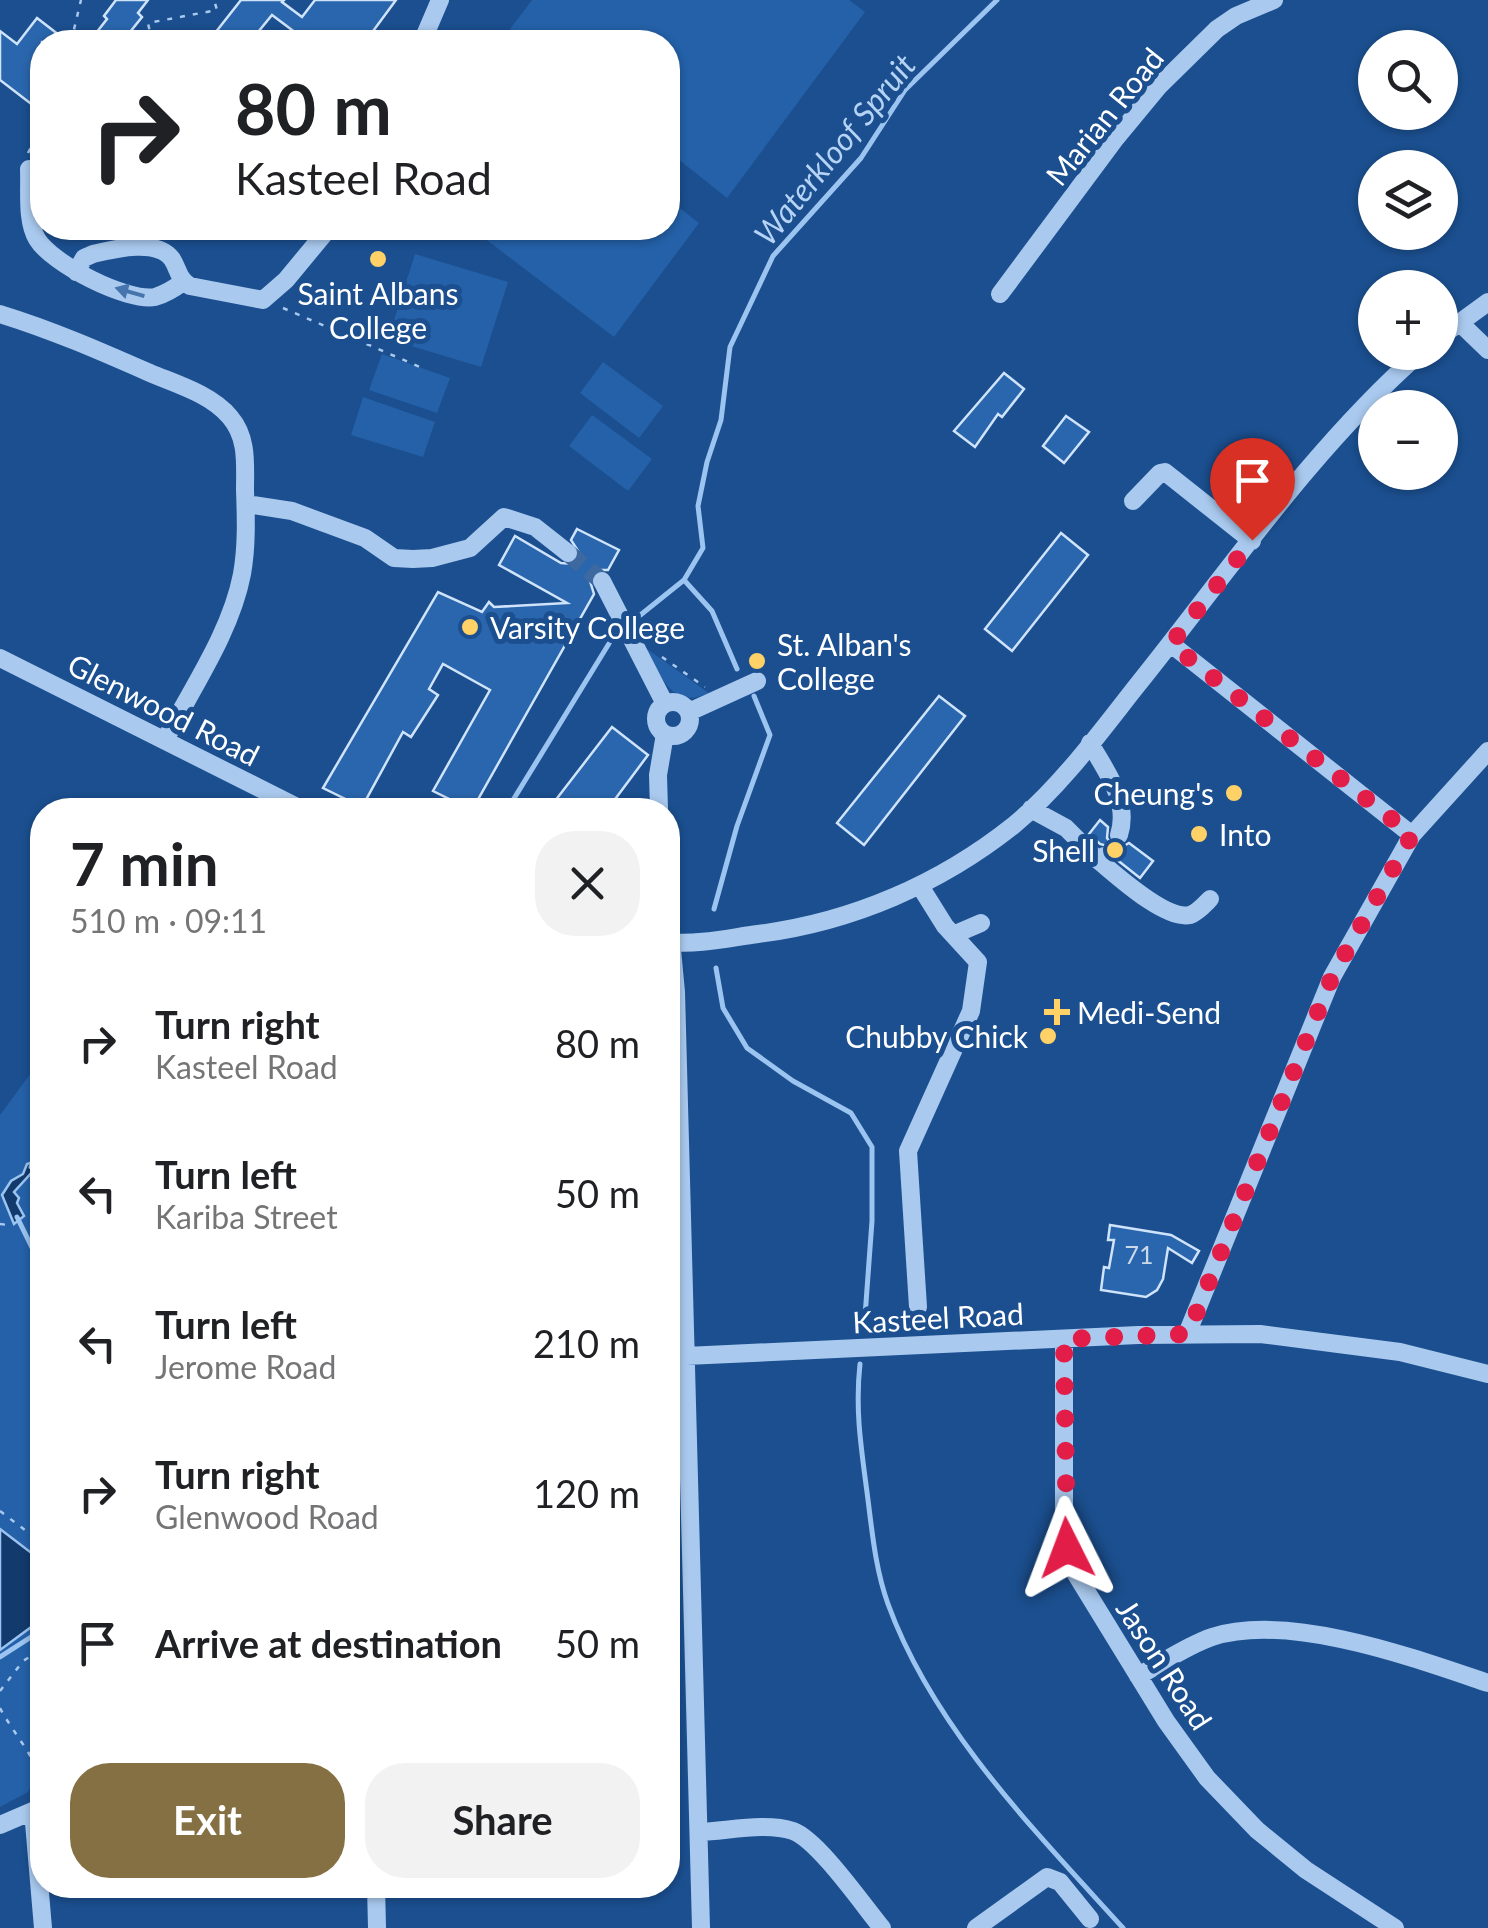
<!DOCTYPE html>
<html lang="en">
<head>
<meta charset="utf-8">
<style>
	body { margin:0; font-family:Lato,sans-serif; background:#f2f2f2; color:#202124; height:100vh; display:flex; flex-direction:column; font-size:38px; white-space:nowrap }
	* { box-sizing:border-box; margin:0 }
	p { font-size:32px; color:#757577 }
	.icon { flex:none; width:55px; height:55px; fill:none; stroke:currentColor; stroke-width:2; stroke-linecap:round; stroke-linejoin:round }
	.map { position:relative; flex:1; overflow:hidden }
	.side { position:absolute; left:30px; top:798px; width:650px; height:1100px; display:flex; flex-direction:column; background:#fff; border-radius:40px; box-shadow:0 2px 8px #0004 }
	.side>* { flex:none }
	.guide { position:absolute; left:30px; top:30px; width:650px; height:210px; border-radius:40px; box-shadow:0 2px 8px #0004; background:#fff; color:#202124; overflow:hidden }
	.tools { position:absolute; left:1358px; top:30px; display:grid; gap:20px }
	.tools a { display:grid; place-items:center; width:100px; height:100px; border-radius:50%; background:#fff; box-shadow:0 2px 8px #0004; font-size:50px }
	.pin { position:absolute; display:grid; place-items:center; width:85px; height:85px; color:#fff; margin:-102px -42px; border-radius:50% 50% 50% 0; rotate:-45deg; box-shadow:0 0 10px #0007 }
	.pin .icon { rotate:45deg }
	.me { position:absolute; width:110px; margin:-55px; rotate:357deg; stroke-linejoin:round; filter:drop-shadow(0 0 8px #0008) }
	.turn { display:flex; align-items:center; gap:35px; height:210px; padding:0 40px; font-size:45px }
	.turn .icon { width:130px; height:130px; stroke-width:2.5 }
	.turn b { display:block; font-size:70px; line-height:85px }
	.round { display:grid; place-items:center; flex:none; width:105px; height:105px; border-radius:40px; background:#f2f2f2 }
	.summary { display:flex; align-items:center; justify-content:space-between; height:170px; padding:0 40px }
	h1 { font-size:60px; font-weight:700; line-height:75px }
	.primary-button { display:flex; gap:20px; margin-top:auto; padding:20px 40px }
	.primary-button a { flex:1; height:115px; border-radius:40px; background:#847042; color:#fff; font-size:40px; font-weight:700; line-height:115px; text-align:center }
	.primary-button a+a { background:#f2f2f2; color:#202124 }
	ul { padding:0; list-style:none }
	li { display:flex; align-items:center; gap:30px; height:150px; padding:0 40px }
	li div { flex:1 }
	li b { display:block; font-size:38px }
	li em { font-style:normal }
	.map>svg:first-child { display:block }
	.green { fill:#2461a8 }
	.water { fill:#123a6d; stroke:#9cc4f0; stroke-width:2.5 }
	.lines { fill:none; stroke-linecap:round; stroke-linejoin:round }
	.stream { stroke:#9cc4f0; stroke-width:5 }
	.building { fill:#2a66ad; stroke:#cfe3fa; stroke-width:2.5 }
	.minor-tunnel { stroke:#3d69a0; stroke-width:18; stroke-dasharray:18 9; stroke-linecap:butt }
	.path { stroke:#a9c9ee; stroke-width:2.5; stroke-dasharray:5 8; stroke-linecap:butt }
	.minor { stroke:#a9c9ee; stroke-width:18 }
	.oneway { fill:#4674ac }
	.route { stroke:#e11d48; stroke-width:18; stroke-dasharray:0 32.4 }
	.poi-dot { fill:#ffd166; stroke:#1b4f8f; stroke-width:4 }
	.labels { text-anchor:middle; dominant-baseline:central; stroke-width:10; stroke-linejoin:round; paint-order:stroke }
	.number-label { font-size:25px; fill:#cad9ea }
	.street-label { font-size:30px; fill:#fff; stroke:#1b4f8f }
	.poi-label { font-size:30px; fill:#fff; stroke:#1b4f8f; text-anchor:start }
	.water-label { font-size:32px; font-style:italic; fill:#b5d3f5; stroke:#1b4f8f }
</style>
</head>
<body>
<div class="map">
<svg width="1488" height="1928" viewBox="0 0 1488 1928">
	<rect width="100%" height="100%" fill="#1b4f8f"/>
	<path class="green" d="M 532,0 L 849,0 L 865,12 L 727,198 L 668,151 L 668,42 L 528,42 L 510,29 Z
		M 668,199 L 699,223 L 614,337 L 471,228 L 668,228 Z
		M 415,254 L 508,282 L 481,367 L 388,339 Z
		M 382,354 L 450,378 L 437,413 L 369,390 Z
		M 603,362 L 663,406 L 639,438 L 580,393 Z
		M 363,397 L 435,422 L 423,457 L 351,435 Z
		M 592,415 L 652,459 L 628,491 L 569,446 Z
		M 647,649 L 709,693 C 673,710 660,677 647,649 Z
		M 42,1058 L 42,1767 L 39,1768 L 28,1792 L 0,1807 L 0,1115 Z"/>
	<path class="water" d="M 36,1161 L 33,1171 L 14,1192 L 19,1198 L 17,1203 L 24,1216 L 14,1224 L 2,1195 L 11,1181 L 23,1174 L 27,1164 Z
		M 0,1529 L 42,1561 L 42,1619 L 0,1650 Z"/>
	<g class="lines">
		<path class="stream" d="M 684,580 L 712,611 L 737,669
			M 507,810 L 613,637 L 684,580 L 703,548 L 698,506 L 707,462 L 721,420 L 730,347 L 773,256 L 861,158 L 905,90 L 997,0
			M 714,909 L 737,826 L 770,735 L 754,696
			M 716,968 L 723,1008 L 747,1048 L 793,1081 L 851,1113 L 872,1147 L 872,1221 L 864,1330
			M 31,1167 L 42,1135
			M 17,1217 L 42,1268
			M 860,1364 C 855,1409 861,1447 867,1492 C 872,1530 875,1568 888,1604 C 933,1728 1036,1832 1123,1928
			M 0,1657 L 42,1630"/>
	</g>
	<path class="building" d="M 116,0 L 148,0 L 138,13 L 142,17 L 122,42 L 89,42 L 107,19 L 104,16 Z
		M 241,0 L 284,0 L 282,2 L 302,17 L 315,0 L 396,0 L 365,42 L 308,42 L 272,15 L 250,42 L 208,42 Z
		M 37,18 L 59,35 L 53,42 L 42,42 L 42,87 L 30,103 L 0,80 L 0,31 L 17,44 Z
		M 1004,373 L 1024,389 L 1002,417 L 998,414 L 975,447 L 954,431 Z
		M 1066,416 L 1089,432 L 1064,463 L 1043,446 Z
		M 577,529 L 619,550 L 608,570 L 597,570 L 591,575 L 590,581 L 594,594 L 472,810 L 433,791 L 490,690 L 443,664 L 429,689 L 438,695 L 411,737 L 403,732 L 362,807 L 323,788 L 438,592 L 482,612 L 489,602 L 494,607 L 567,603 L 499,565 L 515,536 L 561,563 L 574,564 L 580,554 L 571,540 Z
		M 1061,533 L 1088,555 L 1012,651 L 985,629 Z
		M 939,696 L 965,716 L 864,845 L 837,823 Z
		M 612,727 L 648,755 L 607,810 L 548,810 Z
		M 1100,820 L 1108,827 L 1107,838 L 1112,845 L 1122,847 L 1129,843 L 1153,861 L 1140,878 L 1116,859 L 1114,848 L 1100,844 L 1089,834 Z
		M 1110,1225 L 1171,1235 L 1199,1251 L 1192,1263 L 1168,1248 L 1163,1279 L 1157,1290 L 1146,1297 L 1101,1290 L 1104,1267 L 1109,1268 L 1114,1240 L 1108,1240 Z"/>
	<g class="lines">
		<path class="minor-tunnel" d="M 568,553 L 602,581"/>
		<path class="path" d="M 71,42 L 81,0
			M 152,42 L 148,23 L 217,10 L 214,0
			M 28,153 L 42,126
			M 172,238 L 181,228
			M 283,308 L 420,367
			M 662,657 L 705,687
			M 0,1224 L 8,1225
			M 0,1511 L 42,1543
			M 0,1691 L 23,1661 L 42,1649
			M 0,1708 C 12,1731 35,1757 42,1781"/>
		<path class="minor" d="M 422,42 L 440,0
			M 29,169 C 30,190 26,221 37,239 C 52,264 127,302 155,297 C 165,294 175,288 183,282
			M 76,272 L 84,258 L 93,254 C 114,249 157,238 172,259 C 179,270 178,279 190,286 L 263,300 L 286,280 L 329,228
			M 1000,294 L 1116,138 L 1159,86 L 1217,29 L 1236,16 L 1274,0
			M 0,314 C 52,330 100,351 150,373 C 176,384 211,394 230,417 C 248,438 245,464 245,490 C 246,517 247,546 242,574 C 231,632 192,688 165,740
			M 1459,322 L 1488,350
			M 1440,337 L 1488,302
			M 1133,501 L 1160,473 L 1165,472 L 1252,541
			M 246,504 L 292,511 L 365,538 L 394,558 L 413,559 L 432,558 L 470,548 L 504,517 L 535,527 L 568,553
			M 602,581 L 665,704
			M 1171,644 L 1412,835
			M 0,658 L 303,810
			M656 719a17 17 0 1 1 34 0a17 17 0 1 1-34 0Z
			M 689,712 L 757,681
			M 1090,743 C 1106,772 1130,801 1119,835
			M 1031,809 L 1066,828 L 1098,860 L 1104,856
			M 659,810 L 658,775 L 665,734
			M 1098,860 C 1116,875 1166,921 1190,915 C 1197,913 1205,904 1210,899
			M 668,907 L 676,992 L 701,1928
			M 953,935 L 981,923
			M 668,942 C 698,945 728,938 758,934 C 852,922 940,884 1014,825 C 1060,787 1098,735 1135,688 C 1226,575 1311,449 1421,352
			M 918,1307 L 908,1151 L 971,1011 L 978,962 L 945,926 L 920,886
			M 1187,1334 L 1332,977 L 1412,835 L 1488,751
			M 1064,1339 L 1064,1531 L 1074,1571 L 1166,1721 L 1207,1778 L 1257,1830 L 1306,1870 L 1395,1928
			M 686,1356 L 1138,1335 L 1260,1334 L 1400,1352 L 1488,1374
			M 1138,1676 C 1162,1663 1186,1646 1212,1637 C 1289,1612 1414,1658 1488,1683
			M 33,1811 L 43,1928
			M 0,1825 L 42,1807
			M 700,1832 C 728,1831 766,1822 793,1831 C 818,1840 863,1905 882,1928
			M 376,1885 L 377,1928
			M 976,1928 L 1047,1877 L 1060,1882 L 1090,1919"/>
	</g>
	<defs><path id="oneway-solid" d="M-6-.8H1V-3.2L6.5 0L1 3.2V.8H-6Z" transform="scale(2.5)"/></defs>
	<use class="oneway" href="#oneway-solid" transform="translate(130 292) rotate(-164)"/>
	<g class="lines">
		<path class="route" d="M 1067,1548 L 1064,1339 L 1188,1334 L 1332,977 L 1412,835 L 1171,644 L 1252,540"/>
	</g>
	<g class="poi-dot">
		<circle cx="378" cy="259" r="10"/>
		<circle cx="470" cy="627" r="10"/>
		<circle cx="757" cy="661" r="10"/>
		<circle cx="1234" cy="793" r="10"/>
		<circle cx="1199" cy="834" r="10"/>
		<circle cx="1115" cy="850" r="10"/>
		<path d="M1052 997h10v10h10v10h-10v10h-10v-10h-10v-10h10z"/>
		<circle cx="1048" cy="1036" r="10"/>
	</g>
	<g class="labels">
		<g class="number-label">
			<text x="1139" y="1254">71</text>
		</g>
		<g class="street-label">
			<text transform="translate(1104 116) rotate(-51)">Marian Road</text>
			<text transform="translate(164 709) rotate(27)">Glenwood Road</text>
			<text transform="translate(938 1317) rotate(-3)">Kasteel Road</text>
			<text transform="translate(1165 1664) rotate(57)">Jason Road</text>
		</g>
		<g class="poi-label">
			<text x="378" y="293" text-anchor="middle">Saint Albans<tspan x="378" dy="34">College</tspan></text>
			<text x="490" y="627">Varsity College</text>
			<text x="777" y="644">St. Alban's<tspan x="777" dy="34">College</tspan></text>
			<text x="1214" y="793" text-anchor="end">Cheung's</text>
			<text x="1219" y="834">Into</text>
			<text x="1095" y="850" text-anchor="end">Shell</text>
			<text x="1077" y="1012">Medi-Send</text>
			<text x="1028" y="1036" text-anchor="end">Chubby Chick</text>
		</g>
		<g class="water-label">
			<text transform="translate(834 149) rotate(-51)">Waterkloof Spruit</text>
		</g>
	</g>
</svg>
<div class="tools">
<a><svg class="icon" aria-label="search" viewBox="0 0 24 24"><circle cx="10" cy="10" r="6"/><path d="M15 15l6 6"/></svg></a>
<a><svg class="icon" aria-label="layers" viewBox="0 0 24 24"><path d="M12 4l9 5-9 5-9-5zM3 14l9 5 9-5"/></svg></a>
<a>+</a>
<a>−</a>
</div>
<div class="pin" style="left:1252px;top:540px;background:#d93025"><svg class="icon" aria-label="arrive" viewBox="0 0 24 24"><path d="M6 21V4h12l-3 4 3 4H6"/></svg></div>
<svg class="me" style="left:1067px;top:1548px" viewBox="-20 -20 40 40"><path d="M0-17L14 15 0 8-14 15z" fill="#e11d48" stroke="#fff" stroke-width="4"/></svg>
<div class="guide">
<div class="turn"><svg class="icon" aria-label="right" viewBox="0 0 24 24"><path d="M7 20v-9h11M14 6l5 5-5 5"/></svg><div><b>80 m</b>Kasteel Road</div></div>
</div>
<section class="side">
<div class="summary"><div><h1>7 min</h1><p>510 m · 09:11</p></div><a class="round"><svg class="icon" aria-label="close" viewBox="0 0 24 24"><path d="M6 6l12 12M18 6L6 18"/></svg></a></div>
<ul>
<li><svg class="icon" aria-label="right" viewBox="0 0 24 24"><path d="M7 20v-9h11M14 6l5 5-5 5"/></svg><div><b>Turn right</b><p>Kasteel Road</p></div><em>80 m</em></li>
<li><svg class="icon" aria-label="left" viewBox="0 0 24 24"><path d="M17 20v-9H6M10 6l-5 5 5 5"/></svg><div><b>Turn left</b><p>Kariba Street</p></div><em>50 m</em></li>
<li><svg class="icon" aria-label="left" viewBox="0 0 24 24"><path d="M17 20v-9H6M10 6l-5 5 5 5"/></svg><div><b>Turn left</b><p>Jerome Road</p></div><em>210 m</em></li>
<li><svg class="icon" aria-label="right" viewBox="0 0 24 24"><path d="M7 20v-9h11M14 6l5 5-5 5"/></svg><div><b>Turn right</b><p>Glenwood Road</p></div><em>120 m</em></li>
<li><svg class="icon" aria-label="arrive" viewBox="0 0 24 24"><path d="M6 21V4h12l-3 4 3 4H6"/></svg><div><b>Arrive at destination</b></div><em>50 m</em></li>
</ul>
<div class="primary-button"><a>Exit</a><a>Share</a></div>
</section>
</div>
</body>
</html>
